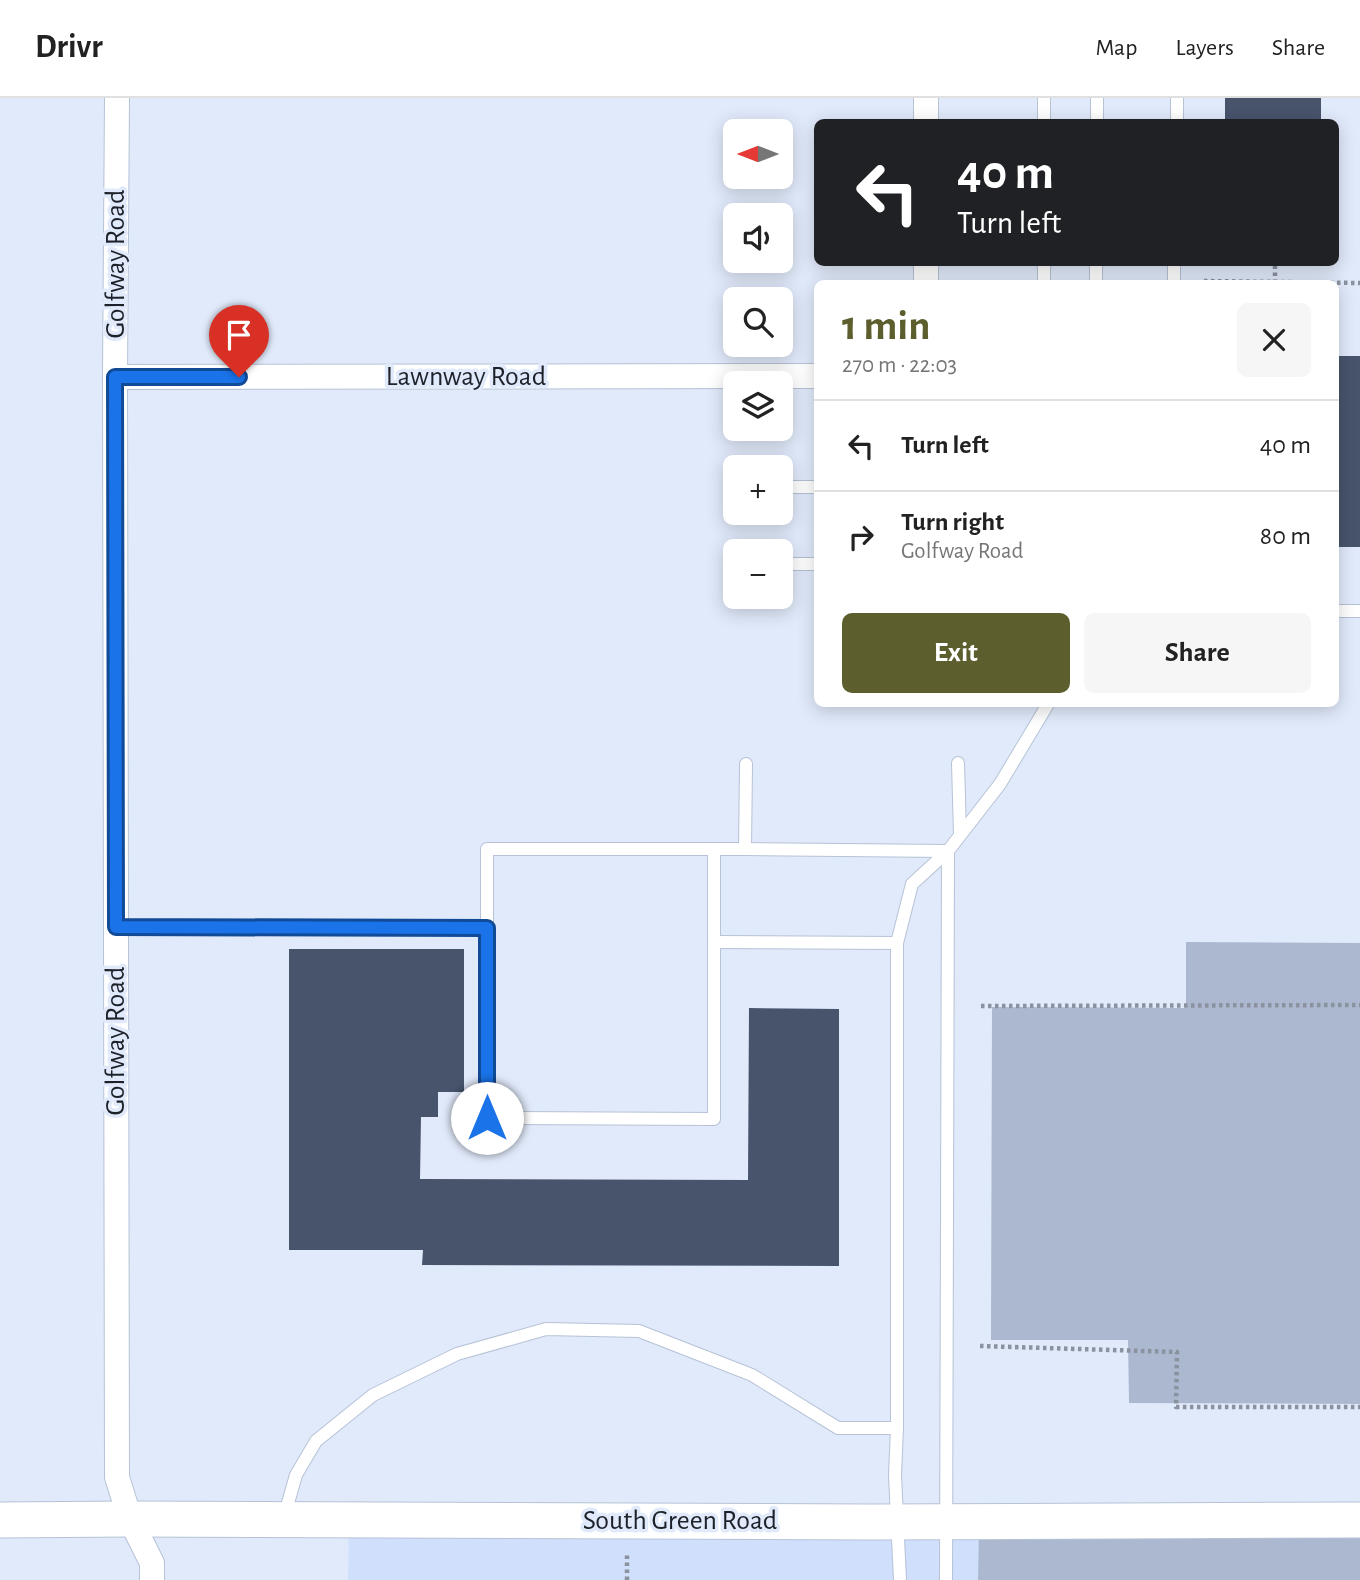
<!DOCTYPE html>
<html lang="en">
<head>
<meta charset="utf-8">
<style>
  body { margin:0; font-family:"Alegreya Sans",sans-serif; background:#f6f6f6; color:#222; height:100vh; display:flex; flex-direction:column; font-size:26px; white-space:nowrap }
  * { box-sizing:border-box; margin:0 }
  p { font-size:23px; color:#767676 }
  .icon { flex:none; width:38px; height:38px; fill:none; stroke:currentColor; stroke-width:2; stroke-linecap:round; stroke-linejoin:round }
  .map { position:relative; flex:1; overflow:hidden }
  .panel { position:absolute; left:814px; top:182px; width:525px; height:427px; display:flex; flex-direction:column; background:#fff; border-radius:10px; box-shadow:0 4px 18px #0003 }
  .panel>* { flex:none }
  .banner { position:absolute; left:814px; top:21px; width:525px; height:147px; border-radius:10px; box-shadow:0 4px 18px #0003; background:#202124; color:#fff; overflow:hidden }
  .needle { width:46px; rotate:270deg }
  .buttons { position:absolute; left:723px; top:21px; display:grid; gap:14px }
  .buttons a { display:grid; place-items:center; width:70px; height:70px; border-radius:10px; background:#fff; box-shadow:0 4px 18px #0003; font-size:35px }
  .pin { position:absolute; display:grid; place-items:center; width:60px; height:60px; color:#fff; margin:-72px -30px; border-radius:50% 50% 50% 0; rotate:-45deg; box-shadow:0 0 7px #0007 }
  .pin .icon { rotate:45deg }
  .me { position:absolute; width:77px; margin:-38px; rotate:0deg; stroke-linejoin:round; filter:drop-shadow(0 0 5px #0008) }
  .turn { display:flex; align-items:center; gap:24px; height:147px; padding:0 28px; font-size:32px }
  .turn .icon { width:91px; height:91px; stroke-width:2.5 }
  .turn b { display:block; font-size:49px; line-height:60px }
  .round { display:grid; place-items:center; flex:none; width:74px; height:74px; border-radius:10px; background:#f6f6f6 }
  .overview { display:flex; align-items:center; justify-content:space-between; height:119px; padding:0 28px }
  h1 { font-size:42px; font-weight:700; line-height:52px; color:#5c5f2d }
  .button { display:flex; gap:14px; margin-top:auto; padding:14px 28px }
  .button a { flex:1; height:80px; border-radius:10px; background:#5c5f2d; color:#fff; font-size:28px; font-weight:700; line-height:80px; text-align:center }
  .button a+a { background:#f6f6f6; color:#222 }
  ul { padding:0; list-style:none }
  li { display:flex; align-items:center; gap:21px; height:91px; padding:0 28px; border-top:2px solid #e0e0e0 }
  li div { flex:1 }
  li b { display:block; font-size:26px }
  li em { font-style:normal }
  header { display:flex; align-items:center; gap:42px; box-sizing:border-box; height:98px; padding:0 35px; background:#fff; border-bottom:2px solid #e0e0e0 }
  header strong { font-size:33px }
  nav { display:flex; gap:38px; margin-inline-start:auto; font-size:24px }
  .map>svg:first-child { display:block }
  .built { fill:#d0dffb }
  .green { fill:#abb8cf }
  .building { fill:#47546c }
  .lines { fill:none; stroke-linecap:round; stroke-linejoin:round }
  .lane-casing { stroke:#b6c2d6; stroke-width:14 }
  .street-casing { stroke:#b6c2d6; stroke-width:26 }
  .secondary-casing { stroke:#b6c2d6; stroke-width:37 }
  .path { stroke:#8b929f; stroke-width:4.5; stroke-dasharray:3.5 3.5; stroke-linecap:butt }
  .lane { stroke:#fff; stroke-width:12 }
  .street { stroke:#fff; stroke-width:24 }
  .secondary { stroke:#fff; stroke-width:35 }
  .route-casing { stroke:#114b97; stroke-width:18 }
  .route { stroke:#1a73e8; stroke-width:12 }
  .labels { text-anchor:middle; dominant-baseline:central; stroke-width:7; stroke-linejoin:round; paint-order:stroke }
  .street-label { font-size:28px; fill:#1d2129; stroke:#e1eafb }
</style>
</head>
<body>
<header>
<strong>Drivr</strong>
<nav><a>Map</a><a>Layers</a><a>Share</a></nav>
</header>
<div class="map">
<svg width="1360" height="1482" viewBox="0 0 1360 1482">
  <rect width="100%" height="100%" fill="#e1eafb"/>
  <path class="built" d="M349,1422l630,2 -1,58h-630z"/>
  <g class="green">
    <path d="M1186,844l174,1v461l-231,-1 -1,-63h-137l1,-333 194,1z"/>
    <path d="M1360,1422v60h-382l1,-58z"/>
  </g>
  <g class="building">
    <rect x="1225" y="0" width="96" height="24"/>
    <rect x="1335" y="258" width="25" height="191"/>
    <path d="M289,851h175v143h-26v25h-17l-1,62 328,1 1,-172 90,1v257l-417,-1 1,-15h-134z"/>
  </g>
  <g class="lines">
    <g class="lane-casing">
      <g id="lane">
        <path d="M1044,24v-24"/>
        <path d="M1097,24v-24"/>
        <path d="M1177,24v-24"/>
        <path d="M1044,186v-22"/>
        <path d="M1096,186v-22"/>
        <path d="M1174,186v-22"/>
        <path d="M780,389h37"/>
        <path d="M780,466h37"/>
        <path d="M1335,513h25"/>
        <path d="M958,665l2,71"/>
        <path d="M714,751v270l-227,-1v-269h258l1,-85"/>
        <path d="M745,751l203,2"/>
        <path d="M116,829h371"/>
        <path d="M714,844l183,1"/>
        <path d="M284,1419l12,-42 20,-34 57,-46 84,-41 89,-25 93,2 113,44 86,53h59"/>
        <path d="M900,1482l-5,-105 2,-47v-485l15,-59 36,-33 52,-67 48,-80"/>
        <path d="M946,1482l2,-729"/>
      </g>
    </g>
    <g class="street-casing">
      <g id="street">
        <path d="M117,0l-2,279 2,1100 13,42 22,44v17"/>
        <path d="M926,0v24"/>
        <path d="M926,164v22"/>
        <path d="M115,279l702,-1"/>
      </g>
    </g>
    <g class="secondary-casing">
      <path id="secondary" d="M0,1422l130,-1 740,3 490,-2"/>
    </g>
    <g class="path">
      <path d="M1204,183l156,2"/>
      <path d="M1275,185v-21"/>
      <path d="M981,908l379,-1"/>
      <path d="M980,1248l197,6 -1,55h184"/>
      <path d="M627,1482v-26"/>
    </g>
    <use href="#lane" class="lane"/>
    <use href="#street" class="street"/>
    <use href="#secondary" class="secondary"/>
  </g>
  <g class="lines">
    <g class="route-casing">
      <path id="route" d="M239,279h-124l1,550 371,1v190"/>
    </g>
    <use href="#route" class="route"/>
  </g>
  <g class="labels">
    <g class="street-label">
      <text transform="translate(116 166) rotate(-90)">Golfway Road</text>
      <text x="466" y="279">Lawnway Road</text>
      <text transform="translate(116 943) rotate(-90)">Golfway Road</text>
      <text x="680" y="1423">South Green Road</text>
    </g>
  </g>
</svg>
<div class="buttons">
<a><svg class="needle" viewBox="-14 -14 28 28"><path d="M0-13l5 13h-10z" fill="#e53935"/><path d="M0 13l5-13h-10z" fill="#767676"/></svg></a>
<a><svg class="icon" aria-label="sound" viewBox="0 0 24 24"><path d="M4 9h4l5-4v14l-5-4H4zM17 9q2 3 0 6"/></svg></a>
<a><svg class="icon" aria-label="search" viewBox="0 0 24 24"><circle cx="10" cy="10" r="6"/><path d="M15 15l6 6"/></svg></a>
<a><svg class="icon" aria-label="layers" viewBox="0 0 24 24"><path d="M12 4l9 5-9 5-9-5zM3 14l9 5 9-5"/></svg></a>
<a>+</a>
<a>−</a>
</div>
<div class="pin" style="left:239px;top:279px;background:#d93025"><svg class="icon" aria-label="arrive" viewBox="0 0 24 24"><path d="M6 21V4h12l-3 4 3 4H6"/></svg></div>
<svg class="me" style="left:487px;top:1020px" viewBox="-20 -20 40 40"><circle r="19" fill="#fff"/><path d="M0-13L10 11 0 6-10 11z" fill="#1a73e8"/></svg>
<div class="banner">
<div class="turn"><svg class="icon" aria-label="left" viewBox="0 0 24 24"><path d="M17 20v-9H6M10 6l-5 5 5 5"/></svg><div><b>40 m</b>Turn left</div></div>
</div>
<section class="panel">
<div class="overview"><div><h1>1 min</h1><p>270 m · 22:03</p></div><a class="round"><svg class="icon" aria-label="close" viewBox="0 0 24 24"><path d="M6 6l12 12M18 6L6 18"/></svg></a></div>
<ul>
<li><svg class="icon" aria-label="left" viewBox="0 0 24 24"><path d="M17 20v-9H6M10 6l-5 5 5 5"/></svg><div><b>Turn left</b></div><em>40 m</em></li>
<li><svg class="icon" aria-label="right" viewBox="0 0 24 24"><path d="M7 20v-9h11M14 6l5 5-5 5"/></svg><div><b>Turn right</b><p>Golfway Road</p></div><em>80 m</em></li>
</ul>
<div class="button"><a>Exit</a><a>Share</a></div>
</section>
</div>
</body>
</html>
